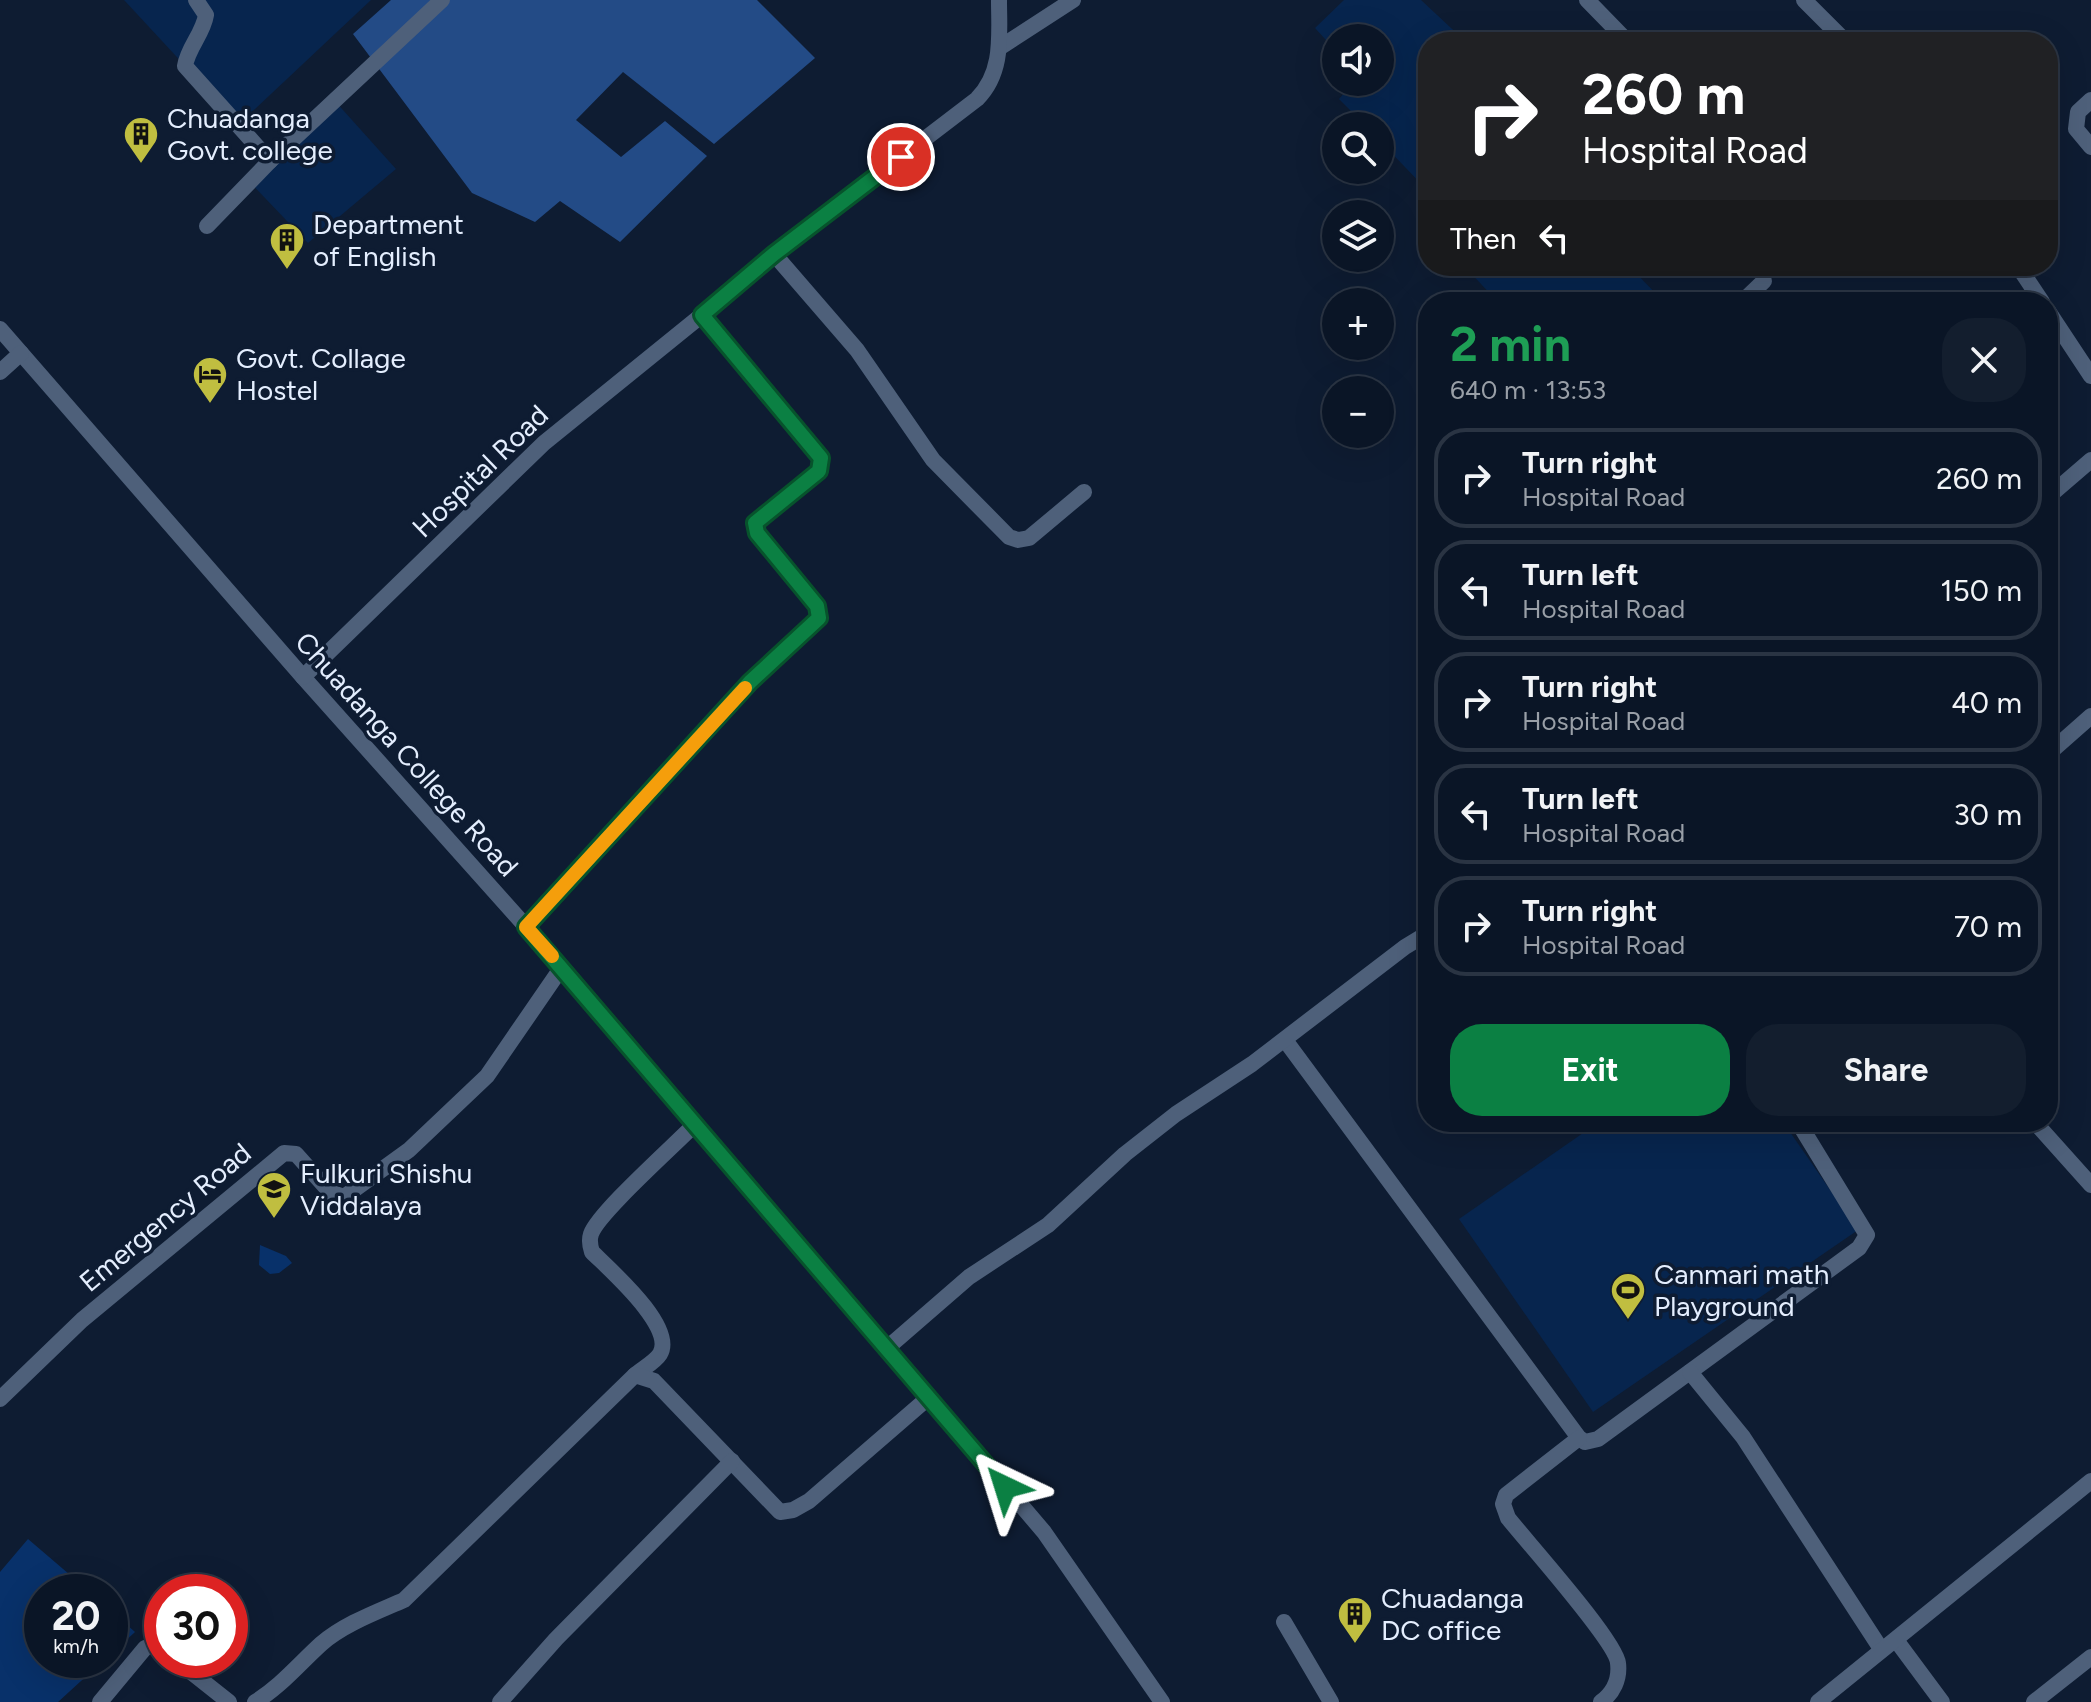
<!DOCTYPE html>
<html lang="en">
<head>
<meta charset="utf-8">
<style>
  body { margin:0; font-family:Figtree,sans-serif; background:#131e2e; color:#f1f3f6; height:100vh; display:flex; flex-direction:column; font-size:30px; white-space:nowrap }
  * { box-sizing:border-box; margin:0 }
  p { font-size:26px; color:#999fa7 }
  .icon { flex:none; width:44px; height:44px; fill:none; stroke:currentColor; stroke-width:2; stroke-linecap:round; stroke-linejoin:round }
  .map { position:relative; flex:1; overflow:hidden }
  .details { position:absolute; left:1418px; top:292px; width:640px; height:840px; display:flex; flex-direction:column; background:#0a1526; border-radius:32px; box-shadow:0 8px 32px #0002,0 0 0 2px #2a3443 }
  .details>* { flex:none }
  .guide { position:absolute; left:1418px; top:32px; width:640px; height:244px; border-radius:32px; box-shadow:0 8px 32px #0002,0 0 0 2px #2a3443; background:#202124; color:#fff; overflow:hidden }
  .fabs { position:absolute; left:1322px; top:24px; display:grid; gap:16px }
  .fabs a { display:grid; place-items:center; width:72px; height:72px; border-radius:50%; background:#0a1526; box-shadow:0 8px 32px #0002,0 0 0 2px #2a3443; font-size:40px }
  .speed { position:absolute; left:24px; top:1574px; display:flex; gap:16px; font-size:40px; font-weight:700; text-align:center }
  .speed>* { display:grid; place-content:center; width:104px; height:104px; border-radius:50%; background:#0a1526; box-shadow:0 8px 32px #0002,0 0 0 2px #2a3443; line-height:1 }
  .speed small { font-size:20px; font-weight:400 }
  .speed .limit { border:12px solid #d22; background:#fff; color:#111 }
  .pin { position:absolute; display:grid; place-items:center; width:68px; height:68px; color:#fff; margin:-34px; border:4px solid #fff; border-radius:50%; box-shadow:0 2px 8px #0007 }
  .me { position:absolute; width:88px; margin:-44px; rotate:319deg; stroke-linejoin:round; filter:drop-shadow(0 0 6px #0008) }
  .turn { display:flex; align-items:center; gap:28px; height:168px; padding:0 32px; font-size:36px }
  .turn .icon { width:104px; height:104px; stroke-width:2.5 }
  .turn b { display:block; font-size:56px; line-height:68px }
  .then { display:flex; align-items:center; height:76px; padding:0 32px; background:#0003; gap:16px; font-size:30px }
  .round { display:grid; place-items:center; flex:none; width:84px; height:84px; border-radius:32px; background:#131e2e }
  .head { display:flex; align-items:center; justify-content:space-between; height:136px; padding:0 32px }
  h1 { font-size:48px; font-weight:700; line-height:60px; color:#1e9e55 }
  .primary-button { display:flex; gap:16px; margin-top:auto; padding:16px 32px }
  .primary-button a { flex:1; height:92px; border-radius:32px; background:#0b8043; color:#fff; font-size:32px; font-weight:700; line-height:92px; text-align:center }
  .primary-button a+a { background:#131e2e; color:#f1f3f6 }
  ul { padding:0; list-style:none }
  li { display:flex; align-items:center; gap:24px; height:100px; margin:0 16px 12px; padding:0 16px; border:4px solid #2a3443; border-radius:32px }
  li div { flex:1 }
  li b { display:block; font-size:30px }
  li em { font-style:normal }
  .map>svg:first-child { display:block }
  .green { fill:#07254e }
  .forest { fill:#234b86 }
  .water { fill:#08316a }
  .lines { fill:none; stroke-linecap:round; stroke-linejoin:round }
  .street { stroke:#4e607a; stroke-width:16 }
  .route-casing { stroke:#07532c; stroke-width:20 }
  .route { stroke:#0b8043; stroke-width:14 }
  .slow { stroke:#f59e0b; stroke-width:14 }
  .labels { text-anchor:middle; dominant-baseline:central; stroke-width:7; stroke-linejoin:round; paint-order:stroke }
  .poi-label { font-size:28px; fill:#e4eefe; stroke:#0e1c32; text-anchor:start }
  .street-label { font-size:28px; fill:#e4eefe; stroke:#0e1c32 }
</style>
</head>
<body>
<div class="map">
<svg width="2091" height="1702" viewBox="0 0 2091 1702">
  <rect width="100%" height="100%" fill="#0e1c32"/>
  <g class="green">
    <path d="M124,0h247l-132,124z"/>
    <path d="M1344,0h77l45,42h-38v149l-48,-50v-15h-14l-27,-27 15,-17h26v-44h-44v13l-21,-23z"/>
    <path d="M334,100l62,69 -88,74 -63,-66z"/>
    <path d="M1464,266h165l35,36h-166z"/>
    <path d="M1599,1122h184l75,108 -265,182 -134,-193z"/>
  </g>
  <path class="forest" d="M391,0h366l58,58 -101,86 -91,-72 -47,48 45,37 44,-36 42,35 -87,86 -60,-41 -25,21 -63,-29 -119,-159z"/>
  <g class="water">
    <path d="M260,1245l26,11 6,7 -13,10 -9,1 -11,-9z"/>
    <path d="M28,1539l62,53h-48v68h62l-46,42h-58v-130z"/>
    <path d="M110,1610l25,22 -25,23z"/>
  </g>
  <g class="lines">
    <g class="street">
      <path d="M196,0l10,15c-3,19 -18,32 -21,51l85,95"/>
      <path d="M1587,0l41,42"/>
      <path d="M1804,0l42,42"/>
      <path d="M999,48l74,-48"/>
      <path d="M2091,100l-13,12 -2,17 15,18"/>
      <path d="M207,226l63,-65 172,-161"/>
      <path d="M774,254l83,96 76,110 76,77 9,3 11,-2 55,-46"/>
      <path d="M2018,266l24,36"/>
      <path d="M1742,302l22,-21"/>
      <path d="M2048,311l43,65"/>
      <path d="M0,329l303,348 259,290 482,565 118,170"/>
      <path d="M0,372l21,-19"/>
      <path d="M2048,497l43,-37"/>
      <path d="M303,677l241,-234 158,-128"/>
      <path d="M2048,754l43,-38"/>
      <path d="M526,927l224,-245 69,-64 -2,-12 -60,-73 -2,-10 64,-52 2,-13 -119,-143 72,-61 203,-155c27,-27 22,-64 22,-99"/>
      <path d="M1285,1040l294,398 6,4 13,-3 261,-191 8,-13 -69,-113"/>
      <path d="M2040,1128l51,57"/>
      <path d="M886,1349l83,-72 79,-52 77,-71 51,-40 76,-50 153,-117 23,-14"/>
      <path d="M1690,1372l53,65 138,212"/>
      <path d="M635,1375c7,-6 20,-13 25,-21 16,-27 -50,-84 -68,-102 -2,-6 -3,-12 -1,-18 7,-21 85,-90 104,-110"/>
      <path d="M0,1399l82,-79 202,-167 12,1 34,38 14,5 65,-47 78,-74 75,-109"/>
      <path d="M1579,1438l-73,57 -3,9 5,14c19,24 108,123 110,145 2,16 -5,30 -17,39"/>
      <path d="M1284,1622l47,80"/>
      <path d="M1896,1640l46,62"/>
      <path d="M176,1660l53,42"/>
      <path d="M100,1702l45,-54 9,-3 8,4"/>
      <path d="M255,1702c25,-15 44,-38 66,-58 23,-20 56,-32 83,-44l231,-225 19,6 126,131 13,-2 16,-9 119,-103"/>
      <path d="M500,1702l56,-63 176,-178"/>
      <path d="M1818,1702l273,-221"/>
      <path d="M2034,1702l57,-45"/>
    </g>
  </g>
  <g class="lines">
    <g class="route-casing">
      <path id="route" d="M901,157l-127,97 -72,61 119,143 -2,13 -64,52 2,10 60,73 2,12 -69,64 -224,245 479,560"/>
    </g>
    <use href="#route" class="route"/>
    <path class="slow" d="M552,956l-26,-29 219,-239"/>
  </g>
  <defs>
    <g id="building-pin" transform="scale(1.8)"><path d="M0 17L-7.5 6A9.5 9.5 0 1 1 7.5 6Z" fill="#c0be40" stroke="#0e1c32"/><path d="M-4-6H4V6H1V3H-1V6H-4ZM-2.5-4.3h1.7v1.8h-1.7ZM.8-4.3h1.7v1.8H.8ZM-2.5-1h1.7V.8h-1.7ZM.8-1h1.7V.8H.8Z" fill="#111"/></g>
    <g id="hotel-pin" transform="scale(1.8)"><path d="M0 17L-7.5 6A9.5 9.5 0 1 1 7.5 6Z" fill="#c0be40" stroke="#0e1c32"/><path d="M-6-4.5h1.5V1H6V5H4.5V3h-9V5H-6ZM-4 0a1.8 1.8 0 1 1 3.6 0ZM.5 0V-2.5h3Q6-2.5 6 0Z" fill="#111"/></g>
    <g id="school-pin" transform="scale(1.8)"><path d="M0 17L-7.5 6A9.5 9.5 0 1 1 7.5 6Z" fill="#c0be40" stroke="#0e1c32"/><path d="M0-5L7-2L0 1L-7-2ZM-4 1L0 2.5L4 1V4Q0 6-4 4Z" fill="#111"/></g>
    <g id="stadium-pin" transform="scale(1.8)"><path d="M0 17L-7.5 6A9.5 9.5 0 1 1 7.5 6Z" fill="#c0be40" stroke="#0e1c32"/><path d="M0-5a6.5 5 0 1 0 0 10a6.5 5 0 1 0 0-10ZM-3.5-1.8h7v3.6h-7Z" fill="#111"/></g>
  </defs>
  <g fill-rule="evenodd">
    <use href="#building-pin" x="141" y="134"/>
    <use href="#building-pin" x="287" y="240"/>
    <use href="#hotel-pin" x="210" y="374"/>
    <use href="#school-pin" x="274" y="1189"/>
    <use href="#stadium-pin" x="1628" y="1290"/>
    <use href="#building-pin" x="1355" y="1614"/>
  </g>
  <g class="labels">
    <g class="poi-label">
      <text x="167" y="118">Chuadanga<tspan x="167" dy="32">Govt. college</tspan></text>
      <text x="313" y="224">Department<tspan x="313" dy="32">of English</tspan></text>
      <text x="236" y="358">Govt. Collage<tspan x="236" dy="32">Hostel</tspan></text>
      <text x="300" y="1173">Fulkuri Shishu<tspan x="300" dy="32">Viddalaya</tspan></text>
      <text x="1654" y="1274">Canmari math<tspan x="1654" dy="32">Playground</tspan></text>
      <text x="1381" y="1598">Chuadanga<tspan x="1381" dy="32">DC office</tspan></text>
    </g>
    <g class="street-label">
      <text transform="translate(480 471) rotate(-44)">Hospital Road</text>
      <text transform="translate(407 754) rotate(48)">Chuadanga College Road</text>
      <text transform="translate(165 1217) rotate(-40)">Emergency Road</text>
    </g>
  </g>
</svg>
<div class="fabs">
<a><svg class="icon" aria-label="sound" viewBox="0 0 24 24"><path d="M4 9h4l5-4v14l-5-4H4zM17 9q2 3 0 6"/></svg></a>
<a><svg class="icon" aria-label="search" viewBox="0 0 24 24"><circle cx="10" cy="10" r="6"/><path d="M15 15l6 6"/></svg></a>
<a><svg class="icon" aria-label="layers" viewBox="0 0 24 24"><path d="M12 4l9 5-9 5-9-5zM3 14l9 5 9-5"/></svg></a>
<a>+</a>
<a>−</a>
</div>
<div class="speed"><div>20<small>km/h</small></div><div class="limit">30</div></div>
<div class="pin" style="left:901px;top:157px;background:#d93025"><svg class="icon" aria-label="arrive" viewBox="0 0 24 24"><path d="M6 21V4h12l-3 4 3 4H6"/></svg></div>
<svg class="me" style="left:1005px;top:1487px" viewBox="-20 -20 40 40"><path d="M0-17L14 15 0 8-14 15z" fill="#0b8043" stroke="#fff" stroke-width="4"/></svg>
<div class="guide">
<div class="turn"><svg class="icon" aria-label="right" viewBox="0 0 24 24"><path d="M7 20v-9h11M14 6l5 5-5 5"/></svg><div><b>260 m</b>Hospital Road</div></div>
<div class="then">Then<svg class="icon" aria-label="left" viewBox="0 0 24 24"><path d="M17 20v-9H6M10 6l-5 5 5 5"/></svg></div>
</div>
<section class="details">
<div class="head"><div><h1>2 min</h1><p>640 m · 13:53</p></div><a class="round"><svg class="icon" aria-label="close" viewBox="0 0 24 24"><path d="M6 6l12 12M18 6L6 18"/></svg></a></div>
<ul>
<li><svg class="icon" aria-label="right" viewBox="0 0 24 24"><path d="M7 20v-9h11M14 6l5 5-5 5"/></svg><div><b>Turn right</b><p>Hospital Road</p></div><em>260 m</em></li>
<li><svg class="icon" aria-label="left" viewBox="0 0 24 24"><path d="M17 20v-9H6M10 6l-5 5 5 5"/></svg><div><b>Turn left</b><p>Hospital Road</p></div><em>150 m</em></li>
<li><svg class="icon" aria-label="right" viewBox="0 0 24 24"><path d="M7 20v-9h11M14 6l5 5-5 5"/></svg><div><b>Turn right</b><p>Hospital Road</p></div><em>40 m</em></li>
<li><svg class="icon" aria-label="left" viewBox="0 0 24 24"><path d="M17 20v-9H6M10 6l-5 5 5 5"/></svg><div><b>Turn left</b><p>Hospital Road</p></div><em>30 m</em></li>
<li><svg class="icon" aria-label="right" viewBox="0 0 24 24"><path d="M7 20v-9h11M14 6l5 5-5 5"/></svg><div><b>Turn right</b><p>Hospital Road</p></div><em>70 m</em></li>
</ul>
<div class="primary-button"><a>Exit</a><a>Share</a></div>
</section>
</div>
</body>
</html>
